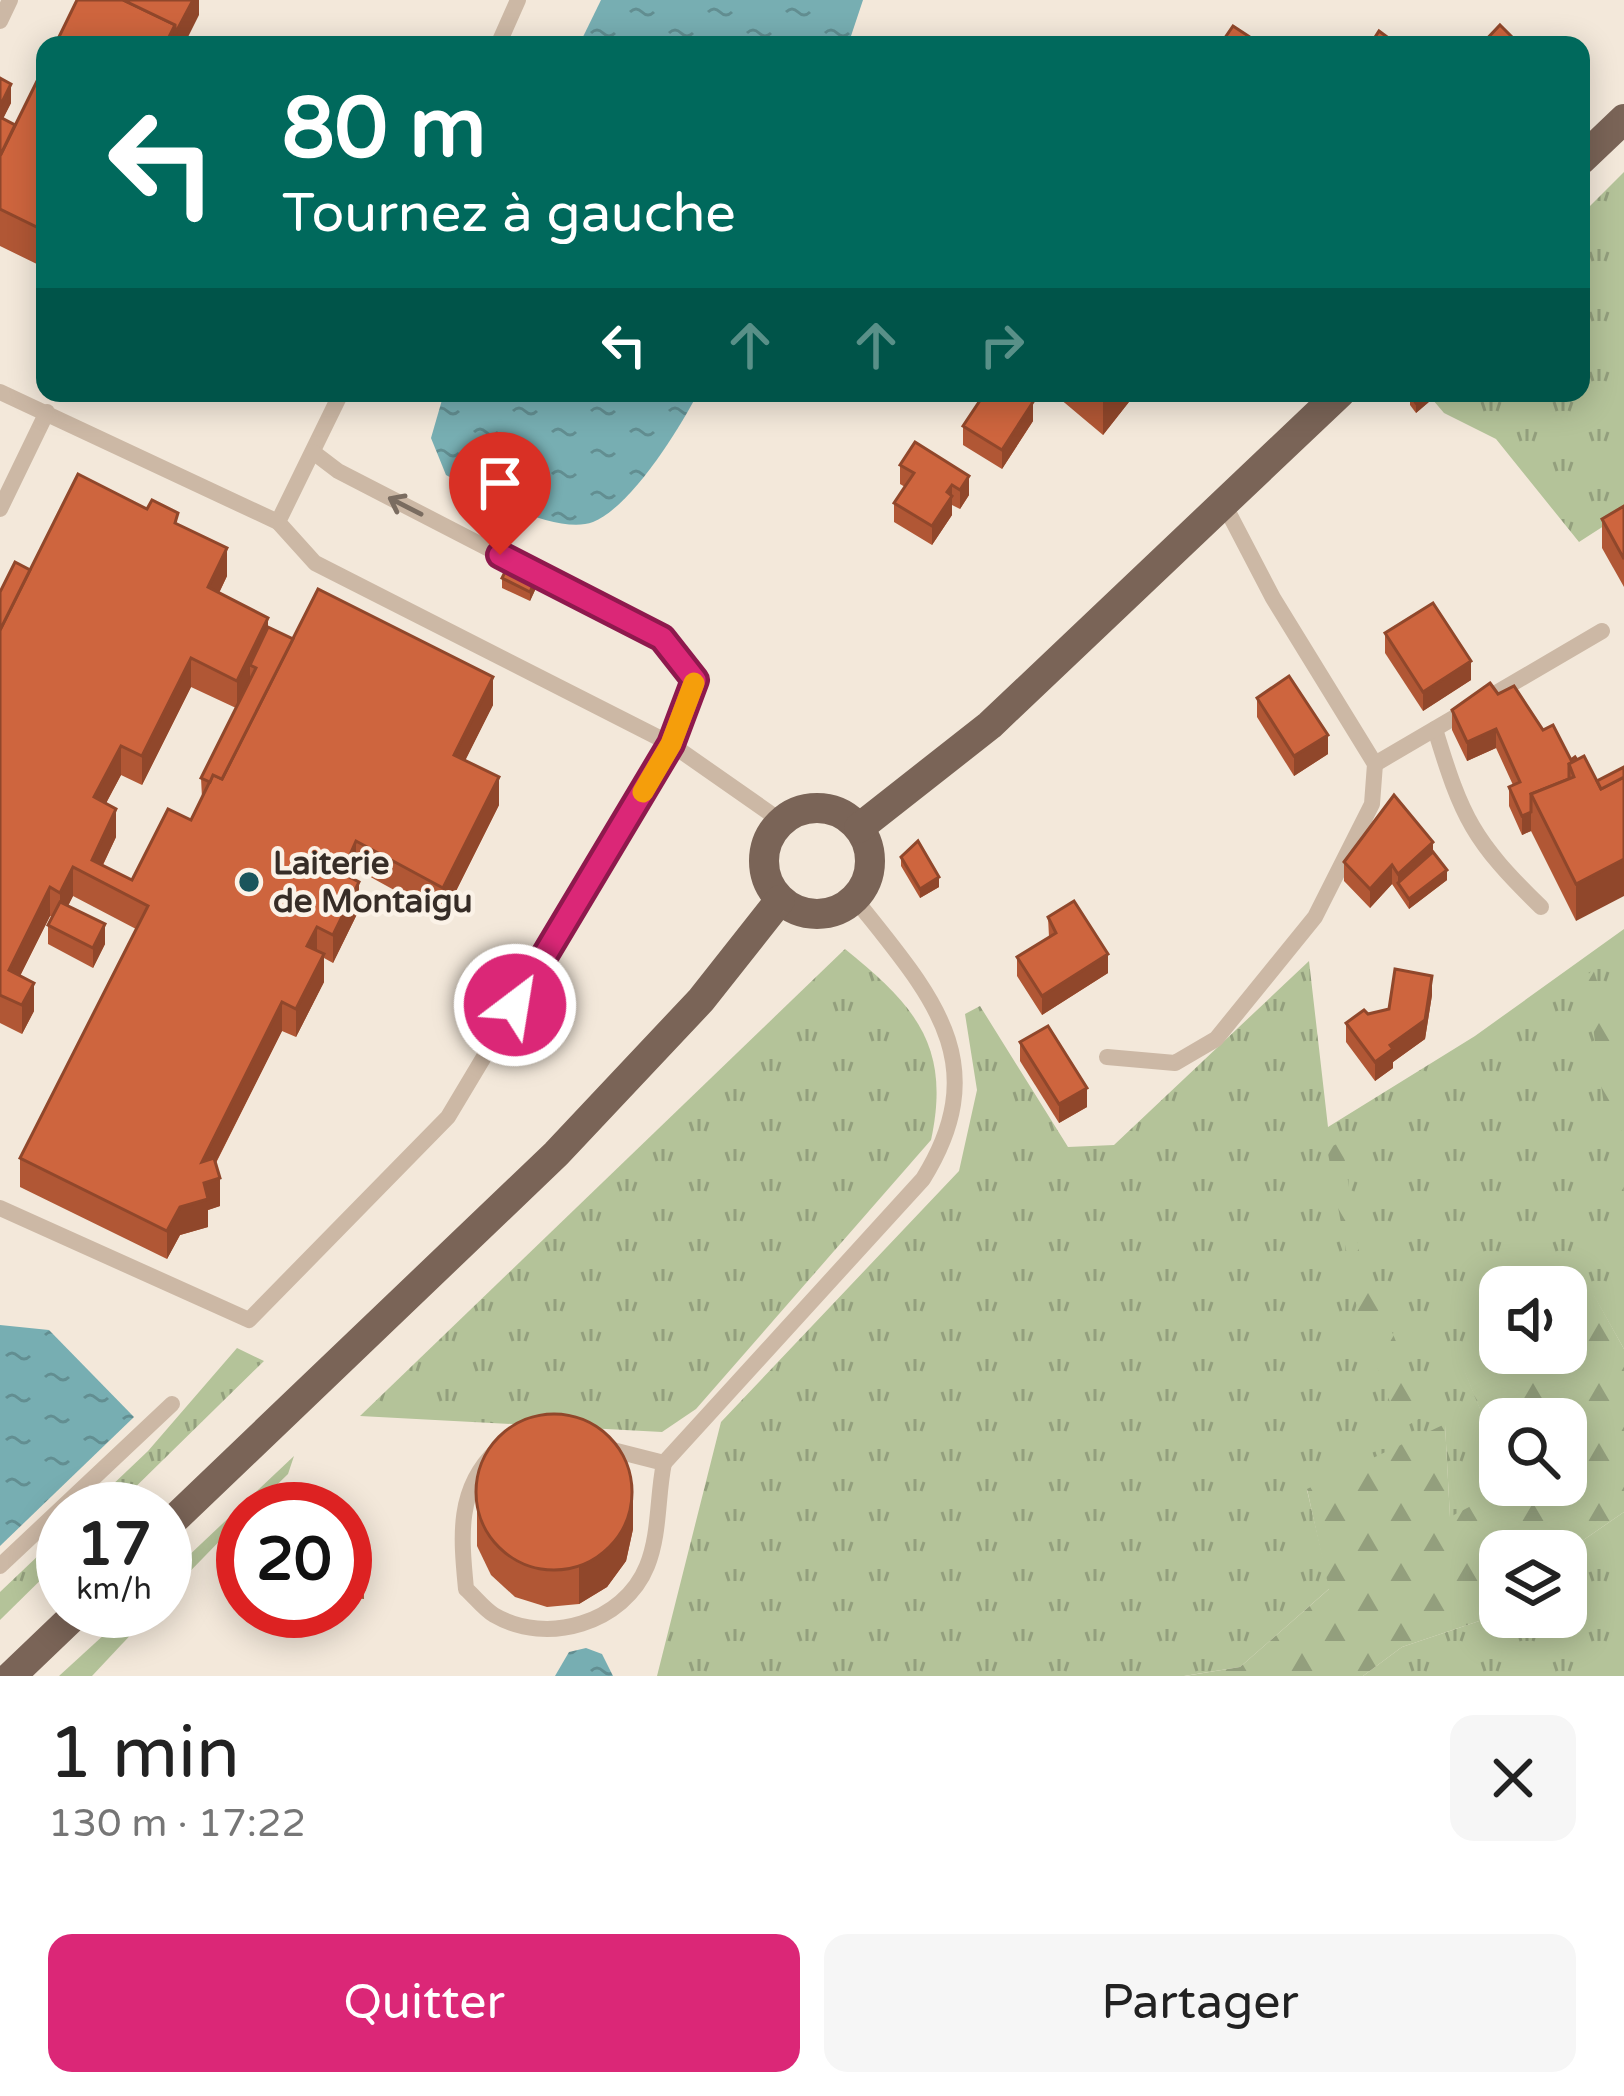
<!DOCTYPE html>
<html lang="fr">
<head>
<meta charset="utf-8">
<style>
  body { margin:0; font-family:"Varela Round",sans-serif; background:#f6f6f6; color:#222; height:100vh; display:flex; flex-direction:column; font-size:45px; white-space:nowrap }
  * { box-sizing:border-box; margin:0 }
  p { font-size:39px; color:#767676 }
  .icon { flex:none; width:66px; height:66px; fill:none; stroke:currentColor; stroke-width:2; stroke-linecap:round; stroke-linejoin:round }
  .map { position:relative; height:1676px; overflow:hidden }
  .panel { display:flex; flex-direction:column; background:#fff; flex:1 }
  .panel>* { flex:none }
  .top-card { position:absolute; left:36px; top:36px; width:1554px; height:366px; border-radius:24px; box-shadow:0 6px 30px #0003; background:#00695c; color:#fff; overflow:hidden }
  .buttons { position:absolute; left:1479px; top:1266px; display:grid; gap:24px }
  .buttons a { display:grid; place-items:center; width:108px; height:108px; border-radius:24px; background:#fff; box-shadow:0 6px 30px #0003; font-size:60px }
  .speed { position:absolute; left:36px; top:1482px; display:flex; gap:24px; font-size:60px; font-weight:700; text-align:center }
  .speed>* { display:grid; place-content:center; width:156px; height:156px; border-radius:50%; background:#fff; box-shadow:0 6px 30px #0003; line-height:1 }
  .speed small { font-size:30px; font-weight:400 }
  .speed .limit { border:18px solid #d22; background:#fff; color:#111 }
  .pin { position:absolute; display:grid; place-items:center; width:102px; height:102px; color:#fff; margin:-123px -51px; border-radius:50% 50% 50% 0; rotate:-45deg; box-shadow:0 0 12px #0007 }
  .pin .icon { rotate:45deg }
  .me { position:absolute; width:132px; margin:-66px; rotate:31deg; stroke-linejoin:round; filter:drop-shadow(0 0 9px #0008) }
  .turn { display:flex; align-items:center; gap:42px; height:252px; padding:0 48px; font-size:54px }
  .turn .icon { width:156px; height:156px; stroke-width:2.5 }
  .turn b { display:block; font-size:84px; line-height:102px }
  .lanes { display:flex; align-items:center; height:114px; padding:0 48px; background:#0003; justify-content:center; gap:60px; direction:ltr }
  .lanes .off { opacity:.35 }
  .round { display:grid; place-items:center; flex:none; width:126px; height:126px; border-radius:24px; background:#f6f6f6 }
  .headline { display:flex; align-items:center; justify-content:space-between; height:204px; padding:0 48px }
  h1 { font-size:72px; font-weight:600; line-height:90px }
  .action { display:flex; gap:24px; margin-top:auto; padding:24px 48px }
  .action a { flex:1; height:138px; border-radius:24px; background:#db2777; color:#fff; font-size:48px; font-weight:600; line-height:138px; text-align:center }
  .action a+a { background:#f6f6f6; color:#222 }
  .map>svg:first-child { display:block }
  .grass { fill:url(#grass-tufts) }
  .forest { fill:url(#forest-firs) }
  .water { fill:url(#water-ripples) }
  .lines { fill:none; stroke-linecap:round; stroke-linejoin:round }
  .service { stroke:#ccb8a5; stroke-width:16 }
  .primary { stroke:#7a6457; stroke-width:30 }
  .wall { fill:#b15735; fill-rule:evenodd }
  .shaded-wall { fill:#90472b }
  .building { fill:#ce653e; stroke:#90472b; stroke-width:3 }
  .oneway { stroke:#7a6c60 }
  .route-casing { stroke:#8e194d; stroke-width:30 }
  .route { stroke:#db2777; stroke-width:21 }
  .slow { stroke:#f59e0b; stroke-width:21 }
  .poi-dot { fill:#1a555c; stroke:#fbf2e7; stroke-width:4.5 }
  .labels { text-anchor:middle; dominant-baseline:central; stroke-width:9; stroke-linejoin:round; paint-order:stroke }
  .poi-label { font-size:33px; font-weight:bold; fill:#372d27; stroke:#fbf2e7; text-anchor:start }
</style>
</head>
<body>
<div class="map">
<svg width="1624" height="1676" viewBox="0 0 1624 1676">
  <defs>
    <pattern id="grass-tufts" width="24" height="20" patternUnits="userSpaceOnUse" patternTransform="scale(3)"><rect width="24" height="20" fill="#b4c399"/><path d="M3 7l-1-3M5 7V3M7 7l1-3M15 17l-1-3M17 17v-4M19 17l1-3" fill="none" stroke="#939f7d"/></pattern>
    <pattern id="forest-firs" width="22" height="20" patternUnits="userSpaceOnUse" patternTransform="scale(3)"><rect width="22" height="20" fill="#b4c399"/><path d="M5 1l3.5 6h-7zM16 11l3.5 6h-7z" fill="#939f7d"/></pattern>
    <pattern id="water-ripples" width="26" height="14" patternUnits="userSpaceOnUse" patternTransform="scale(3)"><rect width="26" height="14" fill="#77aeb2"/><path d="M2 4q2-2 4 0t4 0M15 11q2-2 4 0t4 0" fill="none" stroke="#628e91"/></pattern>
  </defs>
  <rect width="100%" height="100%" fill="#f3e8da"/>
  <g class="grass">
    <path d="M1624,172v341l-45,29 -83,-103 -52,-26 -17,-20h154v-178z"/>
    <path d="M1624,929v420l-30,-53 -28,15v-24h-66v61l-36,21 36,89v27l12,3 -62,30 -5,-93 -138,65 23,98 -90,79 -56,9h-527l64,-254 238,-251 18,-81 -12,-76 15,-8 88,141 46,-2 195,-184 19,166 147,-91z"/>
    <path d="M845,949c71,57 106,98 86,191l-235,269 -34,23 -302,-16z"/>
    <path d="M237,1348l27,13 -151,148h-26l61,-58z"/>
    <path d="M1624,1512v164h-261l39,-29 98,-33 66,3v-65z"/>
    <path d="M63,1532v26l-63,62v-28z"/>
  </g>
  <g class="forest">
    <path d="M1593,969c31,88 31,186 31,279l-38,-271z"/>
    <path d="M1342,1142l17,110 50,121 27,6 -4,32 -32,19 -42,-116 -31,-166z"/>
    <path d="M1594,1295l30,54v163l-58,40 -66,-1v63l-98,33 -39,29h-178l55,-9 89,-78 -22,-100 138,-65 5,93 61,-32h55v-66h-66v39l-37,-90 37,-20v5h66v-42z"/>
    <path d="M294,1456l-6,18 -36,35h-9v8l-78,80v-19z"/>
    <path d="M130,1611h23l-61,65h-33z"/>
  </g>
  <g class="water">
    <path d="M601,0h262l-15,45h-269z"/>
    <path d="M444,393h254c-19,36 -66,113 -105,129 -36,14 -115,-29 -147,-47l-15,-37z"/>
    <path d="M0,1325l49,5 85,87 -134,129z"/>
    <path d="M586,1648l16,6 11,22h-58l14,-24z"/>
  </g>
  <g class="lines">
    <g class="service">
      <path d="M0,21l10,-21"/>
      <path d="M498,45l20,-45"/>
      <path d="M0,392l278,130"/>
      <path d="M341,393l-63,129 37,41 356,181 110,77"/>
      <path d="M0,509l47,-97"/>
      <path d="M1435,729c27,89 38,112 106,178"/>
      <path d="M1375,764l227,-133"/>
      <path d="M1107,1057l68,6 41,-24 99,-122 57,-113 3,-40 -102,-166 -49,-94"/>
      <path d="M0,1208l249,112 199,-203 223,-373 24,-64 -33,-42 -324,-167 -25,-19"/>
      <path d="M597,1446l67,17 259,-284c74,-119 5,-187 -68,-280"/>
      <path d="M497,1450c-41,39 -36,87 -31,139 9,8 18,20 28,26 53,31 130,8 153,-49 13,-32 10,-69 17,-103"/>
      <path d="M0,1566l172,-162"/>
    </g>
    <g class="primary">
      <path d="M1581,160l43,-41"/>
      <circle cx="817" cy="861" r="53"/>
      <path d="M859,828l131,-103 350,-332"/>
      <path d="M165,1528l391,-374 145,-154 79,-100"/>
      <path d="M11,1676l68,-65"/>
    </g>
  </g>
  <g class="wall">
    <path d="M45,65v203l-45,-22v-168l11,25 -8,15 12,7z"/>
    <path d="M1053,393h83l-33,42z"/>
    <path d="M1430,393v8l-14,12 -6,-8v-10z"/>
    <path d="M1033,421l-31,48 -39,-24v-19z"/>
    <path d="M915,442l54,53 -9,14 -8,-4v10l-20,30 -38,-23v-19l11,-16 -5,-3v-19z"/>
    <path d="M1624,506v81l-22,-39v-29z"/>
    <path d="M178,524l49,52 -8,17 49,34 25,12 200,66 -28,55 34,45 -56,112 -87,-48 -4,9 7,32 -26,53 -9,-5v24l-28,55 -14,-6 -66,132 4,43 -12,4v17l-28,8 -13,24 -147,-72v-29l116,-229 -63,-33 -5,10 37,38 -12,24 -45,-24v-19l4,-8 -2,-1 -30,60 14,35 -12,23 -22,-11v-431l30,-22zM191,687l45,21 -35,70 1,20 -11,22 -59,60 -29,-15 13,-28 -10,-34 15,-28 21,10z"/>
    <path d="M502,578l34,10 -6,13 -28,-13z"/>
    <path d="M1385,633l86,47 -48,31 -38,-58z"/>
    <path d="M1498,694l45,36 28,30h6l-1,161 -45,-90 -9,4 -13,-29v-19l4,-2 -17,-37 -29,13 -15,-31v-20z"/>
    <path d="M1257,698l71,56 -34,22 -37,-59z"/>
    <path d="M1433,852l14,28 -38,29 -17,-25 -22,24 -26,-27v-19z"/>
    <path d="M901,857l38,30 -19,11 -19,-32z"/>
    <path d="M1048,917l60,56 -66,42 -25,-39v-19l32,-20z"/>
    <path d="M1432,995l-7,44 -32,23v6l-18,13 -29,-39v-19z"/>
    <path d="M1020,1042l67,65 -28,16 -39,-62z"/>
    <path d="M477,1476l156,53 -7,32 -19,26 -28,17 -32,3 -32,-10 -24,-22 -14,-29z"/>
    <path d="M345,1566l18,1 1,32 -19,-2z"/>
  </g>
  <g class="shaded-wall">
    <path d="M193,0h6v15l-15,30h-9v-11z"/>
    <path d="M175,25v20h-10z"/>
    <path d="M11,84v19l-11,22v-19z"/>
    <path d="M1107,393h29l-33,42v-37z"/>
    <path d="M1428,393h2v8l-14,12v-10z"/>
    <path d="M1033,402v19l-31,48v-19z"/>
    <path d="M969,476v19l-9,14v-19z"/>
    <path d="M952,485v30l-20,30v-19z"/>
    <path d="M227,548v28l-19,40v-29z"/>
    <path d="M536,578v10l-6,13v-9z"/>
    <path d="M268,618v28l-18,19v19l-13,25v-28z"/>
    <path d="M191,658v29l-49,98v-29z"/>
    <path d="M1471,661v19l-48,31v-19z"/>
    <path d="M493,677v28l-39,78v-28z"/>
    <path d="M1496,729v19l-29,13v-19z"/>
    <path d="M1328,735v19l-34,22v-20z"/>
    <path d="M121,746v29l-27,51v-29z"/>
    <path d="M499,777v28l-56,112v-29z"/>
    <path d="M116,809v28l-20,42 -4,-19z"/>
    <path d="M1531,812v19l-9,4v-19z"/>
    <path d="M356,841v28l-14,33v-29z"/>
    <path d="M1433,842v20l-35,21v-9z"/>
    <path d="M1624,859v37l-48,25v-37z"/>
    <path d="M1392,865v19l-22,24v-19z"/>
    <path d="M73,867v29l-13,25v-28z"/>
    <path d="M1447,870v10l-38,29v-10z"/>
    <path d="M939,877v10l-19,11v-9z"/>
    <path d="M359,882v28l-26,53v-28z"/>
    <path d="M50,887v29l-41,82v-28z"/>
    <path d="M105,924v20l-12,24v-20z"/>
    <path d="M317,927v28l-10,-9z"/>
    <path d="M324,954v28l-28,55v-28z"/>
    <path d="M1108,954v19l-66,42v-19z"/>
    <path d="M1432,976v19l-7,44 -32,23v6l-18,13v-19l15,-17z"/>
    <path d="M34,983v28l-12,23v-29z"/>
    <path d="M282,1002v29l-76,151 14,-4v28l-12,4v17l-28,8 -13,24v-28z"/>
    <path d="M1087,1088v19l-28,16v-19z"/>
    <path d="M633,1492v37l-7,32 -19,26 -28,17v-37z"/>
  </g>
  <g class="building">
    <path d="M77,0h46l52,25 -10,20h-110z"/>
    <path d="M123,0h70l-18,34v-9z"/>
    <path d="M1500,25l20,20h-39z"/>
    <path d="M1233,26l29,19h-42z"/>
    <path d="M1379,31l19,14h-28z"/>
    <path d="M45,65v166l-45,-22v-53z"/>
    <path d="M0,78l11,6 -11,22z"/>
    <path d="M0,117l15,8 -14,29h-1z"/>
    <path d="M985,393h35l13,9 -31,48 -39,-24z"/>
    <path d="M1412,393h16l-12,10 -6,-8z"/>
    <path d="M915,442l54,34 -9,14 -8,-5 -5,7 5,4 -20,30 -38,-23 20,-30 -14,-8z"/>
    <path d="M78,474l69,35 5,-9 26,13 -3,10 52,25 -19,39 60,31 -31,63 -46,-23 -49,98 -21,-10 -27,51 22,12 -24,51 40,20 36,-71 23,11 22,-45 9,4 96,-190 175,88 -39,78 45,22 -56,111 -87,-47 -14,32 17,9 -26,53 -16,-8 -10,19 17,8 -28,55 -14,-7 -80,160 12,-4 6,20 -16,5 4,16 -28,8 -13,24 -147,-73 128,-252 -75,-39 -13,26 -10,-6 -41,83 25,13 -12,22 -22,-10v-365z"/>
    <path d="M1624,506v53l-22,-40z"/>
    <path d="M15,562l15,8 -30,60v-38z"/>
    <path d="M509,564l27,14 -6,14 -28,-14z"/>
    <path d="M1433,603l38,58 -48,31 -38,-59z"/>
    <path d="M268,627l25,12 -71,140 -9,-4 -3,7 -9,-4 55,-110 -6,-3z"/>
    <path d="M1289,676l39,59 -34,21 -37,-58z"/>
    <path d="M1490,683l8,11 16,-8 29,44 10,-5 18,35 4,-3 2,3 -8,4v15l-38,15v18l-9,4 -13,-29 11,-5 -24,-53 -29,13 -15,-32z"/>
    <path d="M1584,756l17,33 23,-12v82l-48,25 -45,-90 43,-17 -5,-13z"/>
    <path d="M1624,767v10l-23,12 -4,-8z"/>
    <path d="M1394,795l39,47 -35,32 -6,-9 -22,24 -26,-27z"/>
    <path d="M918,841l21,36 -19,12 -19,-32z"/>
    <path d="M1433,852l14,18 -38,29 -11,-16z"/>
    <path d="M1074,901l34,53 -66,42 -25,-39 39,-24 -8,-16z"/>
    <path d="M60,902l45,22 -12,24 -45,-23z"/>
    <path d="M1395,969l37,7 -7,44 -35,25 3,4 -18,13 -29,-39 18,-13 4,4 21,-5z"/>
    <path d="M1048,1026l39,62 -28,16 -39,-62z"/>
    <circle cx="554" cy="1492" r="78"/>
    <path d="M345,1566l18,1 1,22 -19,-2z"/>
  </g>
  <defs><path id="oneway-shaft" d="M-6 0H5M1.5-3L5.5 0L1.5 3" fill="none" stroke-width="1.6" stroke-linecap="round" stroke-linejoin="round" transform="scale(3)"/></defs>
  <use class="oneway" href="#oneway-shaft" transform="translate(405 506) rotate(-153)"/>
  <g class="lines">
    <g class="route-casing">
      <path id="route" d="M500,555l162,83 33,42 -24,64 -156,261"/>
    </g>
    <use href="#route" class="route"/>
    <path class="slow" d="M643,792l28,-48 23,-61"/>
  </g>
  <circle class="poi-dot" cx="249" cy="882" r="12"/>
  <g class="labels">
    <g class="poi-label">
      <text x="273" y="863">Laiterie<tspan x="273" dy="38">de Montaigu</tspan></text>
    </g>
  </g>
</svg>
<div class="buttons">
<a><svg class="icon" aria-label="sound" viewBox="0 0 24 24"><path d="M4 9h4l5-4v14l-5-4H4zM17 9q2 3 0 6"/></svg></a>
<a><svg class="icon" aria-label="search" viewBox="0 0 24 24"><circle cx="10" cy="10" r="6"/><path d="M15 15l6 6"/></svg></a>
<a><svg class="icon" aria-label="layers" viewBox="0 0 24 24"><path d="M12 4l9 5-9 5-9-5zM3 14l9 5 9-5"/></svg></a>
</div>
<div class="speed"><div>17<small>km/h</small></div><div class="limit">20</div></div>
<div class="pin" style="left:500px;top:555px;background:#d93025"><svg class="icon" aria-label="arrive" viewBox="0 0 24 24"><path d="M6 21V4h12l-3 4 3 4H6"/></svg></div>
<svg class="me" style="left:515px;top:1005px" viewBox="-20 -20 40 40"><circle r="17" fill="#db2777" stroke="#fff" stroke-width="3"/><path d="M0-11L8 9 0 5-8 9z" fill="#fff"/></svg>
<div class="top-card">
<div class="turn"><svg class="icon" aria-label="left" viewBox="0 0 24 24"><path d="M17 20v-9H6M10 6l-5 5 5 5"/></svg><div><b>80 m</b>Tournez à gauche</div></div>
<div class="lanes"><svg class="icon" aria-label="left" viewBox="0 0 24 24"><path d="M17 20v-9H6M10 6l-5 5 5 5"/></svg><svg class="icon off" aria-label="ahead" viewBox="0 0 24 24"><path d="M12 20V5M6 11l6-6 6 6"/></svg><svg class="icon off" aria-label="ahead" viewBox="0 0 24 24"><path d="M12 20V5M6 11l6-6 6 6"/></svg><svg class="icon off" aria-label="right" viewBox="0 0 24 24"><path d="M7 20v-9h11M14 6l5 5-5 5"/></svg></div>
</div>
</div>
<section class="panel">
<div class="headline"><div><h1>1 min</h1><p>130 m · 17:22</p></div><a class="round"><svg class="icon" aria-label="close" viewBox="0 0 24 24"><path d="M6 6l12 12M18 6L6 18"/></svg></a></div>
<div class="action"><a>Quitter</a><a>Partager</a></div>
</section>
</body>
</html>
